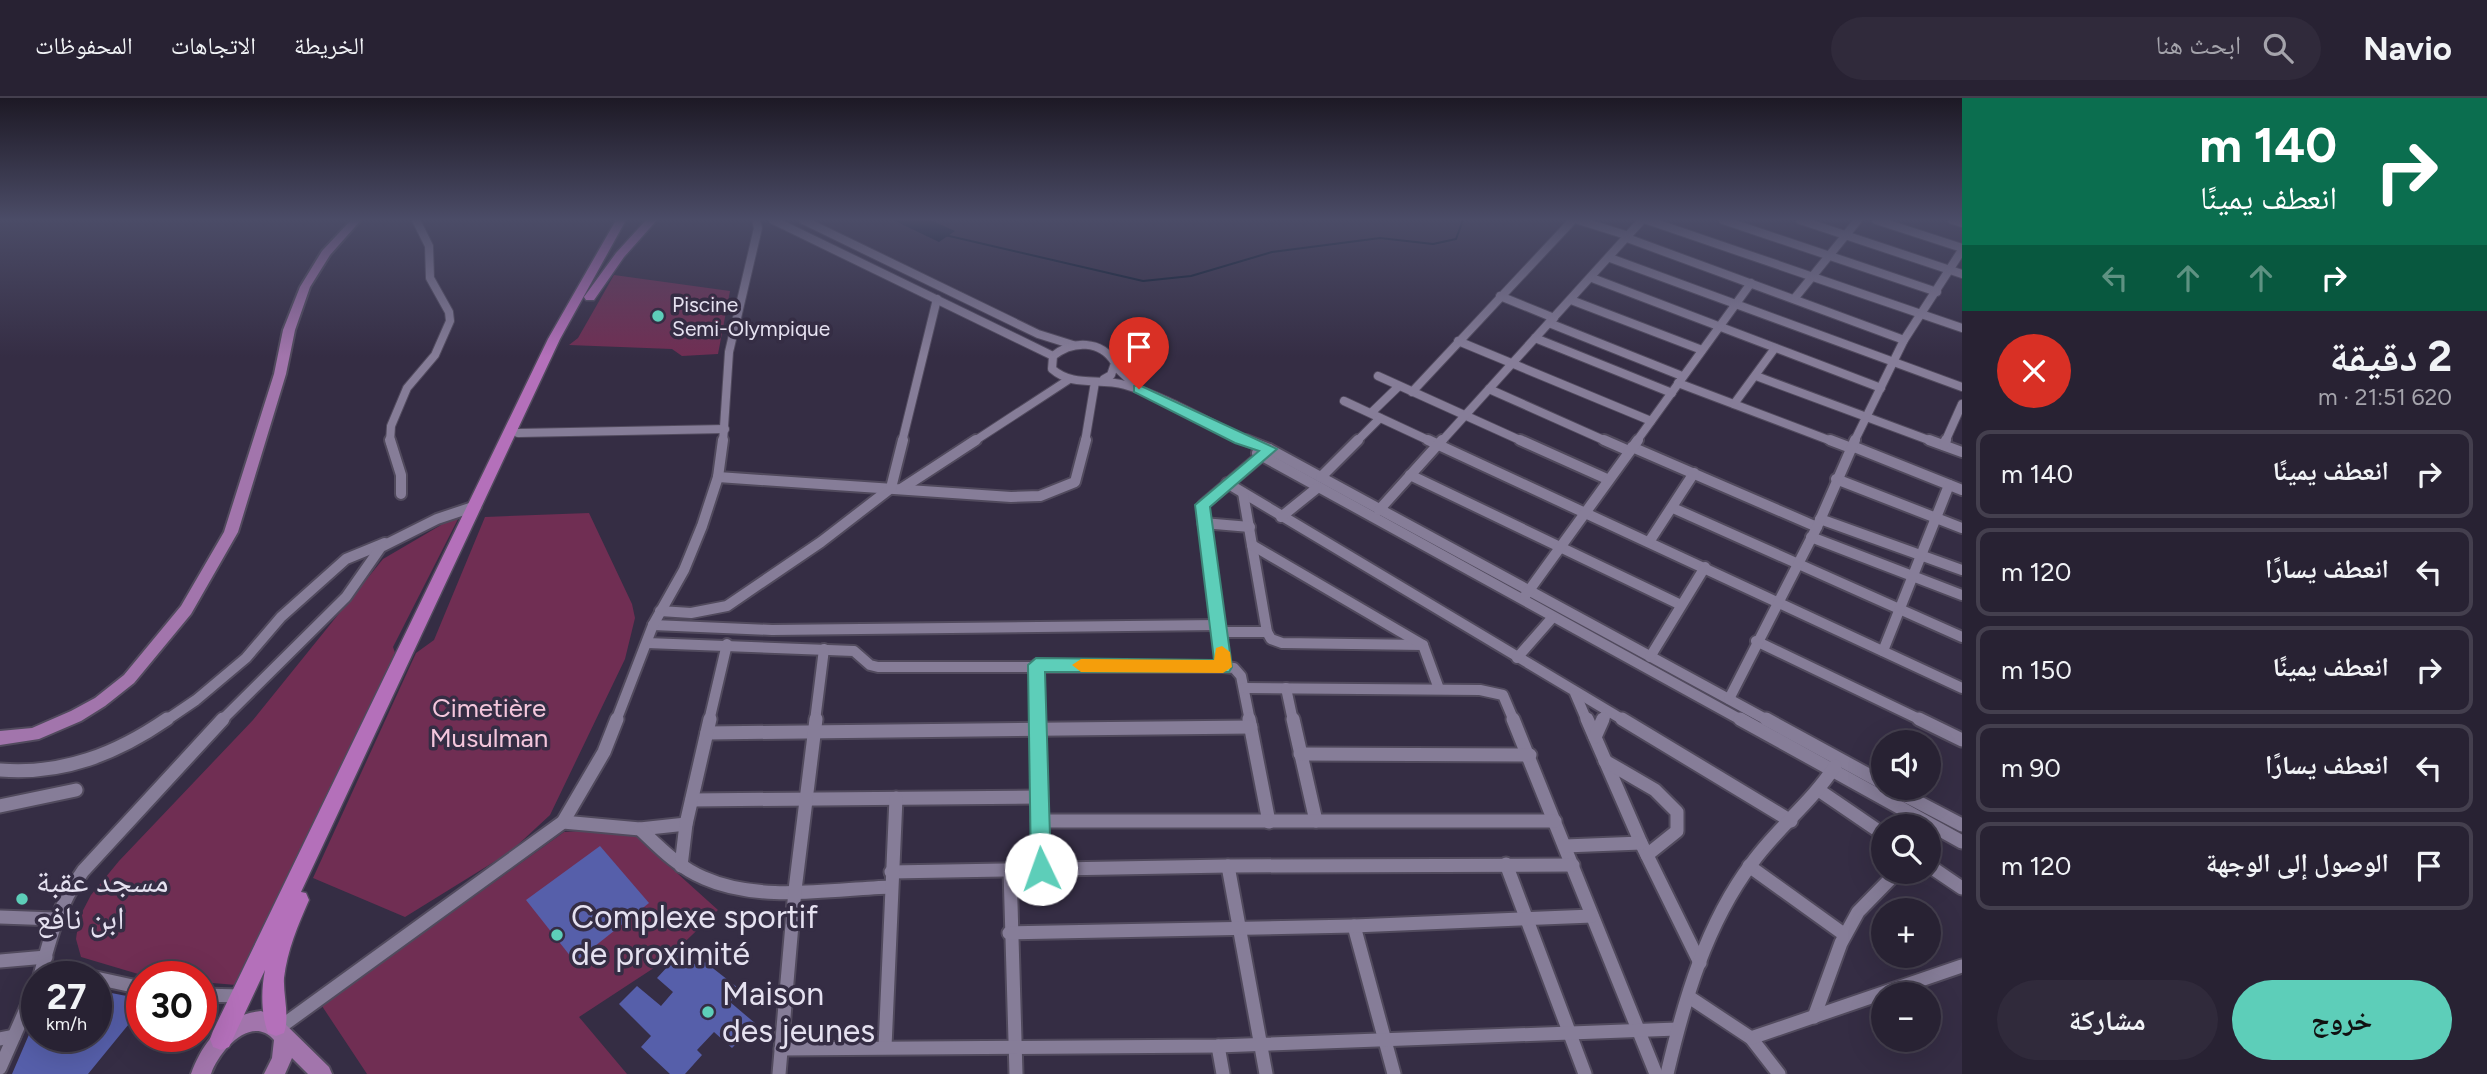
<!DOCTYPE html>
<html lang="ar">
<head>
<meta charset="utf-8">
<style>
  body { margin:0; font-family:Figtree,"Noto Naskh Arabic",sans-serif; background:#302a3b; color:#f1f3f6; direction:rtl; height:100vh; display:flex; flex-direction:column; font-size:26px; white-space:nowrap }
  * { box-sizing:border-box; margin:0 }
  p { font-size:23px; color:#a5a4ac }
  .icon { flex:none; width:38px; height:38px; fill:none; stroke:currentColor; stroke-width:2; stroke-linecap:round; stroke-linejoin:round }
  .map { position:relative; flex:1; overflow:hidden; direction:ltr }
  .drawer { display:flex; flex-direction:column; background:#282233; width:525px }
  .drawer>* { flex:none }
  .banner { background:#0b6e4f; color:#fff; overflow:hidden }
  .buttons { position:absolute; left:1871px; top:632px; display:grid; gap:14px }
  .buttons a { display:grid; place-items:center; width:70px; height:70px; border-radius:50%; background:#282233; box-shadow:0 7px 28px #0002,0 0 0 2px #443f4e; font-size:35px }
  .speed { position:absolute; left:21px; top:863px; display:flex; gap:14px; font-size:35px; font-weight:700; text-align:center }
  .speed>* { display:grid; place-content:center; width:91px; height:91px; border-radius:50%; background:#282233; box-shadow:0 7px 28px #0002,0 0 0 2px #443f4e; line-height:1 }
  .speed small { font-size:18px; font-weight:400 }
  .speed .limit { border:10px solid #d22; background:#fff; color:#111 }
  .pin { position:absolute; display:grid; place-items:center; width:60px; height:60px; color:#fff; margin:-72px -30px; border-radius:50% 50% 50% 0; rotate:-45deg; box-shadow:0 0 7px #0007 }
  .pin .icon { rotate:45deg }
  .me { position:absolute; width:77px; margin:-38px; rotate:357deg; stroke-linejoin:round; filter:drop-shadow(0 0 5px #0008) }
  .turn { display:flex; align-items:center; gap:24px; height:147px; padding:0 35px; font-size:32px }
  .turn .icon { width:91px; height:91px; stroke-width:2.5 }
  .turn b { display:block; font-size:49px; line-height:60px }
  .lanes { display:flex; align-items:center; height:66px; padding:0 35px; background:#0003; justify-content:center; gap:35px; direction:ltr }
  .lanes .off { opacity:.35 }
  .round { display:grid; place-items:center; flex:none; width:74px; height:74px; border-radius:37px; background:#302a3b }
  .summary { display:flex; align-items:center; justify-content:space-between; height:119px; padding:0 35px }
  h1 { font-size:42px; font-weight:700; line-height:52px }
  .button { display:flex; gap:14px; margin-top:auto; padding:14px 35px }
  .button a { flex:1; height:80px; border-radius:42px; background:#5dceb9; color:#111; font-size:28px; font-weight:700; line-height:80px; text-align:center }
  .button a+a { background:#302a3b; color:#f1f3f6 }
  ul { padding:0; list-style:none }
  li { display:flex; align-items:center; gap:21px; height:88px; margin:0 14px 10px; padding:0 21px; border:4px solid #443f4e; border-radius:14px }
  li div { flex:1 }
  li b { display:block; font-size:26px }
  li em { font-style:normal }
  header { display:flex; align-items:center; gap:42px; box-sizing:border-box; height:98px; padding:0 35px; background:#282233; border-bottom:2px solid #443f4e }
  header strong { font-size:33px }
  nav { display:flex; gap:38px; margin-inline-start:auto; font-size:24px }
  .search { width:490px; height:63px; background:#302a3b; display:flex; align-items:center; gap:18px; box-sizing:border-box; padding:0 24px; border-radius:38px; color:#a5a4ac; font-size:26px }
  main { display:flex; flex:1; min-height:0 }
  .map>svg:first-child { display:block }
  .green { fill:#702e53 }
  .water { fill:#05172b }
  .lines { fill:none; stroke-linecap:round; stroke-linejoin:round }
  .stream { stroke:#05172b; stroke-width:2 }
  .building { fill:#565faa }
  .minor-far2-casing { stroke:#514a5d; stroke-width:10 }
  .minor-far1-casing { stroke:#514a5d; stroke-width:14 }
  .minor-casing { stroke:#514a5d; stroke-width:17 }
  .major-casing { stroke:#514a5d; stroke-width:4 }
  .highway-casing { stroke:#514a5d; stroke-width:3 }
  .minor-far2 { stroke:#867d98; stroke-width:8 }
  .minor-far1 { stroke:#867d98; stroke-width:10 }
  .minor { stroke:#867d98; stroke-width:13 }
  .major { fill:#a275ac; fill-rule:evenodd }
  .highway { fill:#b470ba; fill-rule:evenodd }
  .route { fill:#5dceb9; stroke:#3c8678; stroke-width:2 }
  .slow { fill:#f59e0b }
  .poi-dot { fill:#5dceb9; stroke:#352d44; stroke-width:2.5 }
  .labels { text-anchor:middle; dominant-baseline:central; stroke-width:7; stroke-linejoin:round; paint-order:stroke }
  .far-poi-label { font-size:21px; fill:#e5e1f0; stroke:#352d44; text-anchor:start }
  .park-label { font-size:26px; fill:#f4c6dc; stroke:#352d44 }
  .near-poi-label { font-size:32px; fill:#e5e1f0; stroke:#352d44; text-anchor:start }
</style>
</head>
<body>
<header>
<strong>Navio</strong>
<div class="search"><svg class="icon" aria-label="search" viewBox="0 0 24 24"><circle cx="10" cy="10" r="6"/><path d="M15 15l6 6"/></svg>ابحث هنا</div>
<nav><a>الخريطة</a><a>الاتجاهات</a><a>المحفوظات</a></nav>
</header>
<main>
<section class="drawer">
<div class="banner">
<div class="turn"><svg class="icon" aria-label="right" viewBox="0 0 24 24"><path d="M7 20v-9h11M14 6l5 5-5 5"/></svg><div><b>140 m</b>انعطف يمينًا</div></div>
<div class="lanes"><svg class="icon off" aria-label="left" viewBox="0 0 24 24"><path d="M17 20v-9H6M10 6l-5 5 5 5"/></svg><svg class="icon off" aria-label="ahead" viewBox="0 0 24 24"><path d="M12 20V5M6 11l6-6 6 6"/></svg><svg class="icon off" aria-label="ahead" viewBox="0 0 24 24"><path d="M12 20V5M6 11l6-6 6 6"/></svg><svg class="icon" aria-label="right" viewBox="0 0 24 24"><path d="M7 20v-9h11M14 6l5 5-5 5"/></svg></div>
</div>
<div class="summary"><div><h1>2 دقيقة</h1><p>620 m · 21:51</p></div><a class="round" style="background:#d93025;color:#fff"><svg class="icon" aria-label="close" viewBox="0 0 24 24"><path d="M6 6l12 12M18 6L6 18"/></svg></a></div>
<ul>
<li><svg class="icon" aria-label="right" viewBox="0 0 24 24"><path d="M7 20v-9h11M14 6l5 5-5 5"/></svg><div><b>انعطف يمينًا</b></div><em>140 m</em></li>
<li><svg class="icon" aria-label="left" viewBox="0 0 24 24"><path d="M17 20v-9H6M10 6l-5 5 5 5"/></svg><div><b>انعطف يسارًا</b></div><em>120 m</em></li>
<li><svg class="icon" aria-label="right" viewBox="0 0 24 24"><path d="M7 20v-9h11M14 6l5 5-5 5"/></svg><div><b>انعطف يمينًا</b></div><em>150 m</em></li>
<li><svg class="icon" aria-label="left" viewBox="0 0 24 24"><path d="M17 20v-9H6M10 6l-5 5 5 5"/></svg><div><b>انعطف يسارًا</b></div><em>90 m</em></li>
<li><svg class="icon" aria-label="arrive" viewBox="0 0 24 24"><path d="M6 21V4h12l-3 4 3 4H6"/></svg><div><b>الوصول إلى الوجهة</b></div><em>120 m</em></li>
</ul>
<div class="button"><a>خروج</a><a>مشاركة</a></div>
</section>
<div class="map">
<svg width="1962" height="976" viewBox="0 0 1962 976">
  <rect width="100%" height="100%" fill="#352d44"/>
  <g class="green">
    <path d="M614,177l116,16 -12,63 -36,2 -10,-7 -103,-4 9,-7z"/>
    <path d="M589,415l43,91 3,14 -10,41 -75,156 -40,37 -105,65 -92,-39 103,-225 18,-13 51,-123z"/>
    <path d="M453,420l5,1 -65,128 5,14 -162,324 -35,-3v-6h-56l-64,-19 -5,-18 3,-21 12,-23 28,-34 134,-141 130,-161z"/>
    <path d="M627,730l91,82 -52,50 -87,57 48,57h-260l-45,-68 242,-174z"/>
  </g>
  <path class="water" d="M893,122h37l25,11 -16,11z"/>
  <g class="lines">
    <path class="stream" d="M945,137l198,46 48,-5 81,-24 108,-14 53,6 23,-5 7,-19"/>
  </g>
  <g class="building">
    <path d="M600,748l49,57 -74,59 -49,-62z"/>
    <path d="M681,854l18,16 6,-6 37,29 -12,11 26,22 -24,24 -18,-16 -17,18 5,5 -17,19h-15l-29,-27 10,-11 -32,-32 18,-18 24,20 12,-14 -16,-14z"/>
    <path d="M96,892l46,9v9l-54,66h-76l25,-58v20h59z"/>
  </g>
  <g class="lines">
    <g class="minor-far2-casing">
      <g id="minor-far2">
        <path d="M773,122l280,136"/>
        <path d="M803,122l235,114 35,11"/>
        <path d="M1578,122l51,16"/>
        <path d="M1647,122l315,108"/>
        <path d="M1723,122l214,72"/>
        <path d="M1800,122l162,54"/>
        <path d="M1876,122l86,28"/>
        <path d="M1952,122l10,3"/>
        <path d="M1627,140l277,102"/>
        <path d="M1610,160l352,129"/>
        <path d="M1592,180l289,110"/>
        <path d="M1500,198l54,22"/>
        <path d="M1794,201l64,-79"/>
        <path d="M1571,202l131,50"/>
        <path d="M1549,225l133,53"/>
        <path d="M1535,240l137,55"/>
        <path d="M1458,243l193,80"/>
        <path d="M1115,268l22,21"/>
        <path d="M1378,278l146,66"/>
        <path d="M1756,278l178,66"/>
        <path d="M1104,281l7,-4 4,-12c-14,-23 -42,-23 -62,-7l-1,13c22,19 47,8 73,16 44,13 83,38 125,57"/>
        <path d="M1678,285l156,59"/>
        <path d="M1489,291l119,53"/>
        <path d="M1412,294l161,-172"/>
        <path d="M1344,303l88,41"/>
        <path d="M1734,306l41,-56"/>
        <path d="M1371,315l28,-27"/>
        <path d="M518,335l207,-4"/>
        <path d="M390,344l1,-16 16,-38 28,-33 15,-34 -1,-9 -19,-34 -1,-32 -13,-26"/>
        <path d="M723,344l6,-90 29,-124 -2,-8"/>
        <path d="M902,344l35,-143"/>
        <path d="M973,344l95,-62"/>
        <path d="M1085,344l10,-60"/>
        <path d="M1356,344l24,-24"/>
        <path d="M1441,344l201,-222"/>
        <path d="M1636,344l115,-159"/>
        <path d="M1854,344l50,-102 58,-90"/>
        <path d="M1945,344l17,-38"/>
      </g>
    </g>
    <g class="minor-far1-casing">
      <g id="minor-far1">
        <path d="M390,342l11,35v19"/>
        <path d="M1246,342l23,9 500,272"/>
        <path d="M1428,342l534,248"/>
        <path d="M1520,342l87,39"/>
        <path d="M1604,342l25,11"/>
        <path d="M1830,342l21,8"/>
        <path d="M1929,342l33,12"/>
        <path d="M1944,347l2,-5"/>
        <path d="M1852,348l110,44"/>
        <path d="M1632,349l185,80"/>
        <path d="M1257,355l486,268"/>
        <path d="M1410,377l271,130"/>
        <path d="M718,379l293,20 29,-1 35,-14 11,-42"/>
        <path d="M1321,379l37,-37"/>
        <path d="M1836,381l126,49"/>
        <path d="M1227,385l398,238"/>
        <path d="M901,391l75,-49"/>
        <path d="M1243,395l24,139 4,7 11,4 141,2"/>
        <path d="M1673,410l289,129"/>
        <path d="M1379,412l63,-70"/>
        <path d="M1281,419l36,-29"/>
        <path d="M1820,421l142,51"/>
        <path d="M1203,425l47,4"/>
        <path d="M1811,439l151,58"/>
        <path d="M1649,444l45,-69"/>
        <path d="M1252,447l171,100 16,44"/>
        <path d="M1525,498l113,-156"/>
        <path d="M660,513l31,2 36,-7 94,-64 70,-54 12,-48"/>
        <path d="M653,527l119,5 446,-5"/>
        <path d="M1220,534h47"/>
        <path d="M1756,543l167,80"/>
        <path d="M647,545l207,8 16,14 8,2h345l-20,-162 66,-56"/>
        <path d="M1883,553l66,-166"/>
        <path d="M1650,559l55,-90"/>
        <path d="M1517,560l35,-40"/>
        <path d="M1036,567l1,56"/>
        <path d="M1223,569l11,1 7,8 9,45"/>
        <path d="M1244,590l236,2 23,5 11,26"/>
        <path d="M1286,590l7,33"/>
        <path d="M1575,595l12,28"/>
        <path d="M1729,601l88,-172 38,-87"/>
        <path d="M165,623l31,-21 50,-42 35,-41 65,-58 39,-16"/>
        <path d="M221,623l125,-124 35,-50 56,-28 39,-13"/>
        <path d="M616,623l37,-96 31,-55 18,-44 16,-49 5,-37"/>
        <path d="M709,623l18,-77"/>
        <path d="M815,623l9,-72"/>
        <path d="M1603,623l4,-9"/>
      </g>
    </g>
    <g class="minor-casing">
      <g id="minor">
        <path d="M1037,621l4,150"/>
        <path d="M1249,621l20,103"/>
        <path d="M1293,621l23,102"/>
        <path d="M1513,621l143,355"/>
        <path d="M1587,621l54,124 59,120"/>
        <path d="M1622,621l169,102"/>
        <path d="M1740,621l222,123"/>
        <path d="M1766,621l117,64"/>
        <path d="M1919,621l43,21"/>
        <path d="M707,635l544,-6"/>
        <path d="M1595,639l8,-18"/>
        <path d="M1300,656l230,1"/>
        <path d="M1605,663l50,29 22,22v19l-30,24"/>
        <path d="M0,672c63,5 116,-16 167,-51"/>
        <path d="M1891,690l71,37"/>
        <path d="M1820,693l63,43"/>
        <path d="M692,702l345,-3"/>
        <path d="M0,708l76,-16"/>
        <path d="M1038,723h517"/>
        <path d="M563,724l77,7 46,-5"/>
        <path d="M640,731c19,18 39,39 64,49 56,25 128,11 187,9"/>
        <path d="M1565,748l76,-3"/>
        <path d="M1506,766l79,210"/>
        <path d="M1928,767l34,23"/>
        <path d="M681,768l5,-42 24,-105"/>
        <path d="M1228,768l38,208"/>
        <path d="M1749,768l96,69"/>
        <path d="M1010,772l6,204"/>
        <path d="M891,774l337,-6 345,-1"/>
        <path d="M0,819l55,2"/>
        <path d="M1354,828l40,148"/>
        <path d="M1009,835l345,-7 238,-10"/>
        <path d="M0,863l46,-4"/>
        <path d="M43,871l43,7"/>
        <path d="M40,878c10,-39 19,-72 43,-105l140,-152"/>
        <path d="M96,880l46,10"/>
        <path d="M201,897l40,1"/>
        <path d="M1689,899l62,41 28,36"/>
        <path d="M1814,919l27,-74 17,-31 39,-40"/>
        <path d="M279,930l284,-206 41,-70 13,-33"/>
        <path d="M1751,940l211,-72"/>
        <path d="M0,941l14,-3"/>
        <path d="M1218,948l5,28"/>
        <path d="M885,949l11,-249"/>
        <path d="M781,951l437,-3 459,-17"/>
        <path d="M0,970l37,-84"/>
        <path d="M779,976l16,-184 21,-171"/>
        <path d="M1667,976c17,-73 39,-150 85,-211 25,-35 60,-61 83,-97"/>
      </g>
    </g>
    <g class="major-casing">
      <g id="major">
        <path d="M351,122h10l-31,35 -20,32 -15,43 -9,44 -48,158 -47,82 -57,69 -29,23 -24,15 -42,18 -39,6v-14l32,-3 39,-17 24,-13 29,-23 57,-69 43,-74 50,-158 9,-44 17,-43 22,-36z"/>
        <path d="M261,913l19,8 49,48 3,7h-24l-16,-16 -7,16h-21l8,-16 2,-18c-23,-26 -55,11 -63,34h-20c12,-33 33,-59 70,-63z"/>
      </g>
    </g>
    <g class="highway-casing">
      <g id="highway">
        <path d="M616,122h10l-66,119 -259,553 5,1 3,7c-11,25 -22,51 -25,78 -1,17 6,39 0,55l-8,3 -8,-3c-7,-19 -7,-43 -3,-63l-36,77 -8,3 -8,-3 -3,-8 3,-8 335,-692z"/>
        <path d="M646,122h11l-33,37 -30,43h-8l-2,-3 32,-44z"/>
      </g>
    </g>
    <use href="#minor-far2" class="minor-far2"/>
    <use href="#minor-far1" class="minor-far1"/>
    <use href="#minor" class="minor"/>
    <use href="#major" class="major"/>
    <use href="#highway" class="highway"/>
  </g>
  <linearGradient id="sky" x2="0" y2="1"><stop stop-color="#1d1925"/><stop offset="0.47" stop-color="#4b4c67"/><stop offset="1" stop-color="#4b4c67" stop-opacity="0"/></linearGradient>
  <rect width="1962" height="259" fill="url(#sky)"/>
  <path class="route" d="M1139,287l138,64 -67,58 22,160 -3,5h-184l6,197 -3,7 -7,2 -7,-2 -3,-7 -3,-204 8,-7 178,2 -19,-155 64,-54 -24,-8 -101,-51v-6z"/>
  <path class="slow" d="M1222,548l8,6 2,15 -9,6 -142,-1 -9,-7 9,-6 133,1 2,-12z"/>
  <g class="poi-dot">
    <circle cx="658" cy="218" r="7"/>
    <circle cx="22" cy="801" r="7"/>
    <circle cx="557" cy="837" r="7"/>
    <circle cx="708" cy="914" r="7"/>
  </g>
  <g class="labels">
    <g class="far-poi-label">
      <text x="672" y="206">Piscine<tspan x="672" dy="24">Semi-Olympique</tspan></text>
    </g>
    <g class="park-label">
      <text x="489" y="610">Cimetière<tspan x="489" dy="30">Musulman</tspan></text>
    </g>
    <g class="near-poi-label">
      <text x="36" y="783">مسجد عقبة<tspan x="36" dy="37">ابن نافع</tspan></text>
      <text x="571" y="819">Complexe sportif<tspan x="571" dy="37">de proximité</tspan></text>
      <text x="722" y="896">Maison<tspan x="722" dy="37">des jeunes</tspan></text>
    </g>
  </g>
</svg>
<div class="buttons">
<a><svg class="icon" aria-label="sound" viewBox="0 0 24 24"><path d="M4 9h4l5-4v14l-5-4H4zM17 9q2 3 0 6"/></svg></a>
<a><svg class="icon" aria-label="search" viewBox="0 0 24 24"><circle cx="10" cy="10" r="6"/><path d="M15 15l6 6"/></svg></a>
<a>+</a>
<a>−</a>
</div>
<div class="speed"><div>27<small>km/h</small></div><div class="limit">30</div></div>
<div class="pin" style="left:1139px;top:291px;background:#d93025"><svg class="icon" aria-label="arrive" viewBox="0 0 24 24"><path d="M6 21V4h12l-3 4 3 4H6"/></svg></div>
<svg class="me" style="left:1041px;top:771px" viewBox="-20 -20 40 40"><circle r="19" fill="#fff"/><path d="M0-13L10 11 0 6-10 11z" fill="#5dceb9"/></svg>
</div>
</main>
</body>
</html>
